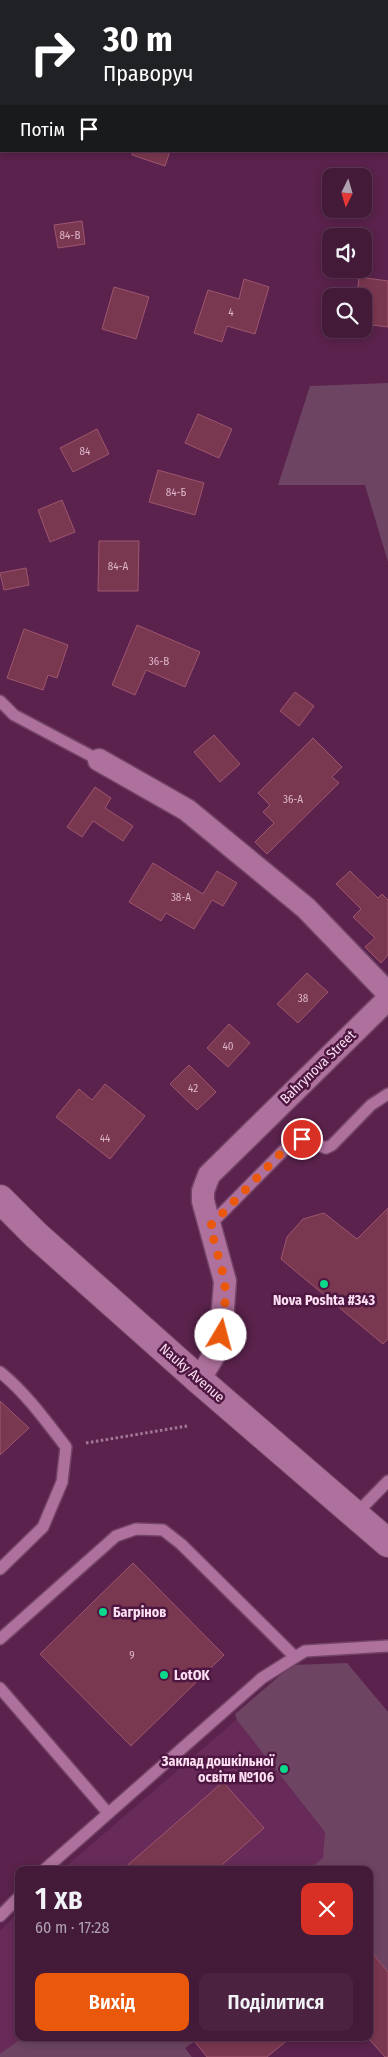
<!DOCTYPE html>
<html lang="uk">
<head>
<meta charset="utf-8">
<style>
  body { margin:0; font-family:"Fira Sans Condensed",sans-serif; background:#4b2341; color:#f1f3f6; height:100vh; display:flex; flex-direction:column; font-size:19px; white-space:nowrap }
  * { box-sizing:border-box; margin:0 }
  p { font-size:16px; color:#afa1ae }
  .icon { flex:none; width:28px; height:28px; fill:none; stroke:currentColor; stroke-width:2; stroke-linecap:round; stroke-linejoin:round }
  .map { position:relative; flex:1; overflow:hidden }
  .panel { position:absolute; left:15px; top:1866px; width:358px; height:175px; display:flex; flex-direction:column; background:#441a39; border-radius:10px; box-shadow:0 2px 8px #0003,0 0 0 1px #5c3853 }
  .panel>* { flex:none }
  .banner { position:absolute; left:0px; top:0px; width:389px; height:152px; box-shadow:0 2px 8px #0003,0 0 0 1px #5c3853; background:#202124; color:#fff; overflow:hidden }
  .needle { width:32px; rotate:185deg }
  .tools { position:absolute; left:322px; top:168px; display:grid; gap:10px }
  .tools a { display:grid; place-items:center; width:50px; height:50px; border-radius:10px; background:#441a39; box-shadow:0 2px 8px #0003,0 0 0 1px #5c3853; font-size:25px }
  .pin { position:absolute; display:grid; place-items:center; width:42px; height:42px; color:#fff; margin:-21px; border:2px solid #fff; border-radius:50%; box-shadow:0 1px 5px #0007 }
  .me { position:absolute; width:55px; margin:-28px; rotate:8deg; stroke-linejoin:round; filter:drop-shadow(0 0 4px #0008) }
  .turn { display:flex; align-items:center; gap:18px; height:105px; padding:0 20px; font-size:22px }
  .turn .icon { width:65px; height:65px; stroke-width:2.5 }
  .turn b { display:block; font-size:35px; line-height:42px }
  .then { display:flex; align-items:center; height:48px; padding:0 20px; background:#0003; gap:10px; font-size:19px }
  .round { display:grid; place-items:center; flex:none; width:52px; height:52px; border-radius:10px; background:#4b2341 }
  .headline { display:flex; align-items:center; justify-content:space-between; height:85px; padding:0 20px }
  h1 { font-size:30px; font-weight:600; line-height:38px }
  .button { display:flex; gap:10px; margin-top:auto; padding:10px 20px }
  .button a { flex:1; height:58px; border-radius:10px; background:#ea580c; color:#fff; font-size:20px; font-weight:600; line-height:58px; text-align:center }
  .button a+a { background:#4b2341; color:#f1f3f6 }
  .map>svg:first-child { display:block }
  .built { fill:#682b59 }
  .green { fill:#6d4461 }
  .building { fill:#7a3750; stroke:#9e566f }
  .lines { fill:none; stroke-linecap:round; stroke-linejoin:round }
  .lane-casing { stroke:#724367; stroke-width:14 }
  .street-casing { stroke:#724367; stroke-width:25 }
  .secondary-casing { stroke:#724367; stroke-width:30 }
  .path { stroke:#a37897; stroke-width:3; stroke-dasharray:2.5 2.5; stroke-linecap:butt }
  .lane { stroke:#ae709c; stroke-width:11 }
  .street { stroke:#ae709c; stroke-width:22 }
  .secondary { stroke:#ae709c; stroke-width:28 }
  .route { stroke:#ea580c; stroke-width:9; stroke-dasharray:0 16.2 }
  .poi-dot { fill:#0bd98b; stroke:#4e1741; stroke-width:2 }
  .labels { text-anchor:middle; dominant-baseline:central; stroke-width:5; stroke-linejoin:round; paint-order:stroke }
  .number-label { font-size:11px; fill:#dcb5ca }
  .street-label { font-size:14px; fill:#fcdff2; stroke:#4e1741 }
  .poi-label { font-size:14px; font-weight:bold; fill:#fcdff2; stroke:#4e1741; text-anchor:start }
</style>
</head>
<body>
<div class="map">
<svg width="388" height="2057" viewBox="0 0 388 2057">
  <rect width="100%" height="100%" fill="#5a224c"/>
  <g class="built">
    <path d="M347,1663l41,49v99l-71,59h-255l233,-201z"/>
    <path d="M19,1912v126h109l-128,19v-126z"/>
  </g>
  <g class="green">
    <path d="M388,383v179l-23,-77h-87l32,-99z"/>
    <path d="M347,1663l41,49v260l-19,-23v-79h-60l14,-12 2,-26 -88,-112 -2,-6 57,-49z"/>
    <path d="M22,2038h178l-15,10 7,9h-192v-3z"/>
  </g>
  <g class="building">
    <path d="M73,0h98l-98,1z"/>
    <path d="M133,151h37l-5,15 -33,-11z"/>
    <path d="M82,221l3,23 -27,4 -4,-23z"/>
    <path d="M359,277l29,4v46l-24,-3v-28h-7z"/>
    <path d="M244,279l25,8 -14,47 -28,-8 -5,16 -28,-9 14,-43 31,9z"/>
    <path d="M114,287l35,10 -13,42 -34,-10z"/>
    <path d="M198,414l34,15 -13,29 -34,-15z"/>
    <path d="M97,429l12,25 -36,18 -13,-24z"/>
    <path d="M158,470l46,13 -9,32 -46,-13z"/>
    <path d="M62,500l13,32 -25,10 -12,-32z"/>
    <path d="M99,541h40l-1,50h-40z"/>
    <path d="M26,568l3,17 -25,5 -4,-17z"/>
    <path d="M137,625l63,27 -15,35 -39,-17 -11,25 -23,-10z"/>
    <path d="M24,629l44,16 -11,33 -9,-3 -5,15 -36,-12z"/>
    <path d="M295,692l19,14 -15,20 -19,-15z"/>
    <path d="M214,735l26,29 -20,18 -26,-30z"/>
    <path d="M313,738l29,29 -10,10 7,6 -72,71 -12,-12 19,-19 -11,-11 7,-7 -12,-12z"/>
    <path d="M95,787l16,11 -6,10 28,18 -10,15 -30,-20 -11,16 -15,-10z"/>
    <path d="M153,863l50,31 14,-23 20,12 -14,23 -11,-6 -18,29 -28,-16 -5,8 -32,-19z"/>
    <path d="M350,871l28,27 4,-4 6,6v55l-7,8 -16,-16 10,-9 -22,-21 8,-8 -25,-25z"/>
    <path d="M307,973l21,19 -30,31 -21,-19z"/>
    <path d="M229,1024l21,19 -22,24 -21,-19z"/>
    <path d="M189,1065l27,27 -19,18 -27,-26z"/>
    <path d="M105,1084l40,32 -35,43 -54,-42 23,-28 13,11z"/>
    <path d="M388,1208v131l-5,5 -102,-85 6,-22 16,-18 21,-6 33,26z"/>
    <path d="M0,1401l29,27 -29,27z"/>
    <path d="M133,1563l91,92 -93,91 -91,-92z"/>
    <path d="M223,1782l41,46 -48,42h-94z"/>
    <path d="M369,1949l19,23v85h-3l-17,-19z"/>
    <path d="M200,2038h90l-23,19h-60l-12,-15z"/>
  </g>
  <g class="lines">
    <g class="lane-casing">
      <g id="lane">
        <path d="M0,701l14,14 85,45"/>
        <path d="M210,1225l81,-82 11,-4 24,9 6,-3 39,-40 17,-11"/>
        <path d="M0,1372c26,21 46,49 66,75l-4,35 -19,45 -43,42"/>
        <path d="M355,1515l33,-34"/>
        <path d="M0,1639l116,-103 20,-7 27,1 18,14 114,113"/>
        <path d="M0,1688l108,125"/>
        <path d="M44,1870l218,-192 43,-27 83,-5"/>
        <path d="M0,1916l19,-19"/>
      </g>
    </g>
    <g class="street-casing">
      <g id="street">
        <path d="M0,37l1,1"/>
        <path d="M99,760l88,50 119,98 82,85"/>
        <path d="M199,1380l15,-25 7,-20 4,-54 -22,-80v-10l6,-16 179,-176"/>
      </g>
    </g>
    <g class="secondary-casing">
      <path id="secondary" d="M0,1199l36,36 163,145 189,163"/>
    </g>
    <path class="path" d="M86,1443l101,-17"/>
    <use href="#lane" class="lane"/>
    <use href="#street" class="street"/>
    <use href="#secondary" class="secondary"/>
  </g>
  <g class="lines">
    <path class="route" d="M221,1335l4,-29v-25l-15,-55 81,-83 11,-4"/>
  </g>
  <g class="poi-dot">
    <circle cx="324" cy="1284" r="5"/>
    <circle cx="103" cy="1612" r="5"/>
    <circle cx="164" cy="1675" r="5"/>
    <circle cx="284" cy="1769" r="5"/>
  </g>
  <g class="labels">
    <g class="number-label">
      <text x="70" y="235">84-В</text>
      <text x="231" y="312">4</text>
      <text x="85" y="451">84</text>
      <text x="176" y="492">84-Б</text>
      <text x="118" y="566">84-А</text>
      <text x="159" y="661">36-В</text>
      <text x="293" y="799">36-А</text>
      <text x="181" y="897">38-А</text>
      <text x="303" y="998">38</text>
      <text x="228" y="1046">40</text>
      <text x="193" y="1088">42</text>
      <text x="105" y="1138">44</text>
      <text x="132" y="1655">9</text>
    </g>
    <g class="street-label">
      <text transform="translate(318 1067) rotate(-44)">Bahrynova Street</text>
      <text transform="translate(192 1373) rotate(41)">Nauky Avenue</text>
    </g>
    <g class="poi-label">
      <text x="324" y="1300" text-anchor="middle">Nova Poshta #343</text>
      <text x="113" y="1612">Багрінов</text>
      <text x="174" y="1675">LotOK</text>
      <text x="274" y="1761" text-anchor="end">Заклад дошкільної<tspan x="274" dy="16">освіти №106</tspan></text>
    </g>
  </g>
</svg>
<div class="tools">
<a><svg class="needle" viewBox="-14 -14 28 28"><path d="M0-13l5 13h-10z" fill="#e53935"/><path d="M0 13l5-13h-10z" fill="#afa1ae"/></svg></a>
<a><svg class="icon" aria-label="sound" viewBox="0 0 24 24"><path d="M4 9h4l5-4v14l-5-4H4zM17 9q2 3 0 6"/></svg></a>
<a><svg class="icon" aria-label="search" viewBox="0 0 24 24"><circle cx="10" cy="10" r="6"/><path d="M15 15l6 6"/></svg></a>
</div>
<div class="pin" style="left:302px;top:1139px;background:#d93025"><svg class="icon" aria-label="arrive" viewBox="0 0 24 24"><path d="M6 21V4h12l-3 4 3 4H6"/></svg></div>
<svg class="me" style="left:221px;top:1335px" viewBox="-20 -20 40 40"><circle r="19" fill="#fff"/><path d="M0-13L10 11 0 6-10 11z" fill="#ea580c"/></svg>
<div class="banner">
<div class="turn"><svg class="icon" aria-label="right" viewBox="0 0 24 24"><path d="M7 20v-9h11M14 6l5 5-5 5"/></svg><div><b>30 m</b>Праворуч</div></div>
<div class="then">Потім<svg class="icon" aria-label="arrive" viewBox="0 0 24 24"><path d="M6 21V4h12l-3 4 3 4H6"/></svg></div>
</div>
<section class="panel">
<div class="headline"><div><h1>1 хв</h1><p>60 m · 17:28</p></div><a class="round" style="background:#d93025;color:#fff"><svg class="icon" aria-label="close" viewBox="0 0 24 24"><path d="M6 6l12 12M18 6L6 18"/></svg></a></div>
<div class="button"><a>Вихід</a><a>Поділитися</a></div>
</section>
</div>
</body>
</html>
